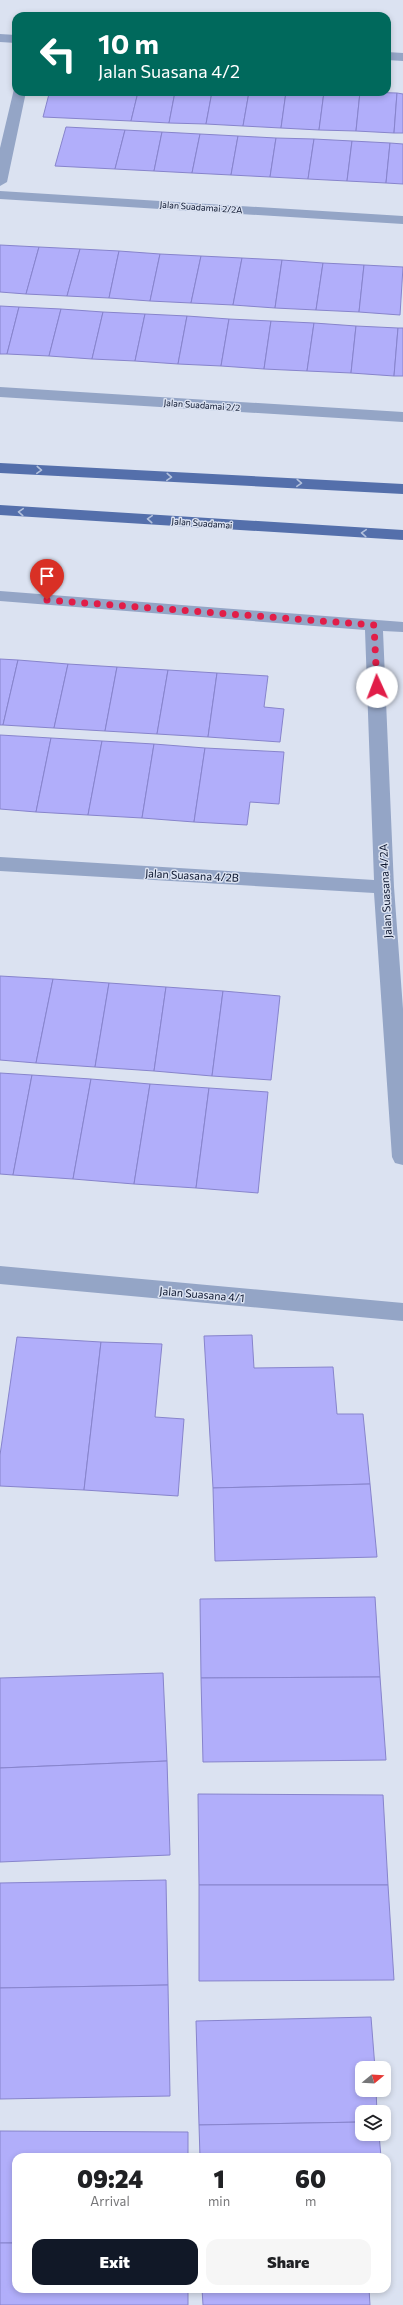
<!DOCTYPE html>
<html lang="en">
<head>
<meta charset="utf-8">
<style>
  body { margin:0; font-family:Commissioner,sans-serif; background:#f6f6f6; color:#202124; height:100vh; display:flex; flex-direction:column; font-size:15px; white-space:nowrap }
  * { box-sizing:border-box; margin:0 }
  p { font-size:13px; color:#757577 }
  .icon { flex:none; width:22px; height:22px; fill:none; stroke:currentColor; stroke-width:2; stroke-linecap:round; stroke-linejoin:round }
  .map { position:relative; flex:1; overflow:hidden }
  .side { position:absolute; left:12px; top:2153px; width:379px; height:140px; display:flex; flex-direction:column; background:#fff; border-radius:12px; box-shadow:0 2px 6px #0003 }
  .side>* { flex:none }
  .hud { position:absolute; left:12px; top:12px; width:379px; height:84px; border-radius:12px; box-shadow:0 2px 6px #0003; background:#00695c; color:#fff; overflow:hidden }
  .needle { width:26px; rotate:72deg }
  .controls { position:absolute; left:355px; top:2061px; display:grid; gap:8px }
  .controls a { display:grid; place-items:center; width:36px; height:36px; border-radius:8px; background:#fff; box-shadow:0 2px 6px #0003; font-size:20px }
  .pin { position:absolute; display:grid; place-items:center; width:34px; height:34px; color:#fff; margin:-41px -17px; border-radius:50% 50% 50% 0; rotate:-45deg; box-shadow:0 0 4px #0007 }
  .pin .icon { rotate:45deg }
  .me { position:absolute; width:44px; margin:-22px; rotate:358deg; stroke-linejoin:round; filter:drop-shadow(0 0 3px #0008) }
  .turn { display:flex; align-items:center; gap:14px; height:84px; padding:0 20px; font-size:18px }
  .turn .icon { width:52px; height:52px; stroke-width:2.5 }
  .turn b { display:block; font-size:28px; line-height:34px }
  .eta { display:flex; justify-content:space-evenly; align-items:center; height:68px; text-align:center }
  .eta b { font-size:24px; font-weight:800; line-height:28px }
  .action { display:flex; gap:8px; margin-top:auto; padding:8px 20px }
  .action a { flex:1; height:46px; border-radius:12px; background:#111827; color:#fff; font-size:16px; font-weight:800; line-height:46px; text-align:center }
  .action a+a { background:#f6f6f6; color:#202124 }
  .map>svg:first-child { display:block }
  .building { fill:#b1aefa; stroke:#8784cc }
  .lines { fill:none; stroke-linecap:round; stroke-linejoin:round }
  .minor { fill:#94a5c6; fill-rule:evenodd }
  .major { fill:#546fab; fill-rule:evenodd }
  .oneway { stroke:#b2c0dc }
  .route { stroke:#e11d48; stroke-width:7; stroke-dasharray:0 12.6 }
  .labels { text-anchor:middle; dominant-baseline:central; stroke-width:3; stroke-linejoin:round; paint-order:stroke }
  .far-street-label { font-size:9px; fill:#08122b; stroke:#dbe2f1 }
  .street-label { font-size:11px; fill:#08122b; stroke:#dbe2f1 }
</style>
</head>
<body>
<div class="map">
<svg width="403" height="2305" viewBox="0 0 403 2305">
  <rect width="100%" height="100%" fill="#dbe2f1"/>
  <g class="building">
    <path d="M81,92h57l-7,29 -88,-4 6,-23 31,1z"/>
    <path d="M138,92h37l-6,31 -38,-2z"/>
    <path d="M175,92h37l-6,32 -37,-1z"/>
    <path d="M212,92h37l-6,34 -37,-2z"/>
    <path d="M249,92h37l-5,36 -38,-2z"/>
    <path d="M286,92h38l-5,38 -38,-2z"/>
    <path d="M324,92h36l-4,39 -37,-1z"/>
    <path d="M360,92l37,1 -3,40 -38,-2z"/>
    <path d="M397,93l6,1v39h-9z"/>
    <path d="M66,127l59,3 -10,39 -60,-3z"/>
    <path d="M125,130l37,2 -8,39 -39,-2z"/>
    <path d="M162,132l38,2 -8,39 -38,-2z"/>
    <path d="M200,134l38,2 -7,39 -39,-2z"/>
    <path d="M238,136l38,2 -6,39 -39,-2z"/>
    <path d="M276,138l38,1 -6,40 -38,-2z"/>
    <path d="M314,139l38,2 -5,40 -39,-2z"/>
    <path d="M352,141l38,2 -4,40 -39,-2z"/>
    <path d="M390,143l13,1v40l-17,-1z"/>
    <path d="M0,245l39,2 -13,47 -26,-2z"/>
    <path d="M39,247l41,2 -13,47 -41,-2z"/>
    <path d="M80,249l39,2 -10,47 -42,-2z"/>
    <path d="M119,251l41,3 -10,47 -41,-3z"/>
    <path d="M160,254l41,2 -10,47 -41,-2z"/>
    <path d="M201,256l41,2 -9,47 -42,-2z"/>
    <path d="M242,258l40,2 -7,48 -42,-3z"/>
    <path d="M282,260l41,3 -7,47 -41,-2z"/>
    <path d="M323,263l41,2 -5,47 -43,-2z"/>
    <path d="M364,265l39,2 -3,48 -41,-3z"/>
    <path d="M0,306l19,1 -12,47h-7z"/>
    <path d="M19,307l42,2 -12,47 -42,-2z"/>
    <path d="M61,309l42,3 -11,47 -43,-3z"/>
    <path d="M103,312l42,2 -10,47 -43,-2z"/>
    <path d="M145,314l42,2 -9,48 -43,-3z"/>
    <path d="M187,316l42,3 -8,47 -43,-2z"/>
    <path d="M229,319l42,2 -7,48 -43,-3z"/>
    <path d="M271,321l43,2 -7,48 -43,-2z"/>
    <path d="M314,323l42,3 -5,47 -44,-2z"/>
    <path d="M356,326l42,2 -4,48 -43,-3z"/>
    <path d="M398,328h5v48h-9z"/>
    <path d="M0,659l18,1 -15,65h-3z"/>
    <path d="M18,660l50,4 -14,64 -51,-3z"/>
    <path d="M68,664l49,3 -12,64 -51,-3z"/>
    <path d="M117,667l51,3 -11,64 -52,-3z"/>
    <path d="M168,670l49,3 -9,64 -51,-3z"/>
    <path d="M217,673l51,3 -4,31 20,2 -4,33 -72,-5z"/>
    <path d="M0,735l51,3 -15,74 -36,-3z"/>
    <path d="M51,738l51,3 -14,74 -52,-3z"/>
    <path d="M102,741l52,3 -12,74 -54,-3z"/>
    <path d="M154,744l51,4 -11,74 -52,-4z"/>
    <path d="M205,748l79,4 -5,52 -29,-2 -3,23 -53,-3z"/>
    <path d="M0,976l53,3 -17,84 -36,-3z"/>
    <path d="M53,979l56,4 -14,84 -59,-4z"/>
    <path d="M109,983l57,4 -12,84 -59,-4z"/>
    <path d="M166,987l57,4 -11,85 -58,-5z"/>
    <path d="M223,991l57,5 -9,84 -59,-4z"/>
    <path d="M0,1073l32,2 -19,100 -13,-1z"/>
    <path d="M32,1075l59,4 -18,100 -60,-4z"/>
    <path d="M91,1079l59,5 -16,100 -61,-5z"/>
    <path d="M150,1084l59,4 -13,100 -62,-4z"/>
    <path d="M209,1088l59,4 -10,101 -62,-5z"/>
    <path d="M252,1335l2,33 79,-1 4,47h26l7,70 -157,4 -9,-152z"/>
    <path d="M17,1337l84,5 -17,148 -84,-4v-31z"/>
    <path d="M101,1342l61,2 -7,73 29,2 -6,77 -94,-6z"/>
    <path d="M370,1484l7,73 -162,4 -2,-73z"/>
    <path d="M375,1597l5,80 -179,1 -1,-79z"/>
    <path d="M163,1673l4,88 -167,7v-90z"/>
    <path d="M380,1677l6,83 -183,2 -2,-84z"/>
    <path d="M167,1761l3,94 -170,7v-94z"/>
    <path d="M198,1794l185,1 5,90h-189z"/>
    <path d="M166,1880l2,105 -168,3v-105z"/>
    <path d="M199,1885h189l6,95 -195,1z"/>
    <path d="M168,1985l2,111 -170,3v-111z"/>
    <path d="M371,2017l4,51h-13v22h14l1,22h-15v10l-163,3 -3,-104z"/>
    <path d="M362,2122v12h17l2,23h-181l-1,-32z"/>
    <path d="M0,2131l188,1v25h-172v86h-16z"/>
    <path d="M0,2243h16v46h172v16h-188z"/>
    <path d="M202,2289h167l1,16h-167z"/>
  </g>
  <g class="lines">
    <g class="minor">
      <path d="M0,34l16,1v8l-16,-1z"/>
      <path d="M387,52l16,1v8l-16,-1z"/>
      <path d="M14,89h2v3h10l-19,90 -7,4v-38z"/>
      <path d="M0,191l403,25v8l-403,-25z"/>
      <path d="M0,387l403,25v10l-403,-25z"/>
      <path d="M0,591l403,31v10l-20,-1 11,256 9,122v156l-8,-2 -3,-6 -18,-264 -374,-22v-14l374,23 -9,-250 -365,-29z"/>
      <path d="M0,1266l403,37v18l-403,-37z"/>
    </g>
    <g class="major">
      <path d="M0,463l403,21v10l-403,-21z"/>
      <path d="M0,505l403,25v10l-403,-25z"/>
    </g>
  </g>
  <defs><path id="oneway-chevron" d="M-2-3.5L2.5 0L-2 3.5" fill="none" stroke-width="1.6" stroke-linecap="round" stroke-linejoin="round"/></defs>
  <g class="oneway">
    <use href="#oneway-chevron" transform="translate(39 470) rotate(3)"/>
    <use href="#oneway-chevron" transform="translate(169 477) rotate(3)"/>
    <use href="#oneway-chevron" transform="translate(299 483) rotate(3)"/>
    <use href="#oneway-chevron" transform="translate(21 512) rotate(-176)"/>
    <use href="#oneway-chevron" transform="translate(150 519) rotate(-176)"/>
    <use href="#oneway-chevron" transform="translate(364 533) rotate(-176)"/>
  </g>
  <g class="lines">
    <path class="route" d="M47,600l327,25 3,62"/>
  </g>
  <g class="labels">
    <g class="far-street-label">
      <text transform="translate(201 207) rotate(4)">Jalan Suadamai 2/2A</text>
      <text transform="translate(202 405) rotate(4)">Jalan Suadamai 2/2</text>
      <text transform="translate(202 523) rotate(4)">Jalan Suadamai</text>
    </g>
    <g class="street-label">
      <text transform="translate(192 875) rotate(3)">Jalan Suasana 4/2B</text>
      <text transform="translate(385 891) rotate(-93)">Jalan Suasana 4/2A</text>
      <text transform="translate(202 1294) rotate(5)">Jalan Suasana 4/1</text>
    </g>
  </g>
</svg>
<div class="controls">
<a><svg class="needle" viewBox="-14 -14 28 28"><path d="M0-13l5 13h-10z" fill="#e53935"/><path d="M0 13l5-13h-10z" fill="#757577"/></svg></a>
<a><svg class="icon" aria-label="layers" viewBox="0 0 24 24"><path d="M12 4l9 5-9 5-9-5zM3 14l9 5 9-5"/></svg></a>
</div>
<div class="pin" style="left:47px;top:600px;background:#d93025"><svg class="icon" aria-label="arrive" viewBox="0 0 24 24"><path d="M6 21V4h12l-3 4 3 4H6"/></svg></div>
<svg class="me" style="left:377px;top:687px" viewBox="-20 -20 40 40"><circle r="19" fill="#fff"/><path d="M0-13L10 11 0 6-10 11z" fill="#e11d48"/></svg>
<div class="hud">
<div class="turn"><svg class="icon" aria-label="left" viewBox="0 0 24 24"><path d="M17 20v-9H6M10 6l-5 5 5 5"/></svg><div><b>10 m</b>Jalan Suasana 4/2</div></div>
</div>
<section class="side">
<div class="eta">
<div><b>09:24</b><p>Arrival</p></div>
<div><b>1</b><p>min</p></div>
<div><b>60</b><p>m</p></div>
</div>
<div class="action"><a>Exit</a><a>Share</a></div>
</section>
</div>
</body>
</html>
